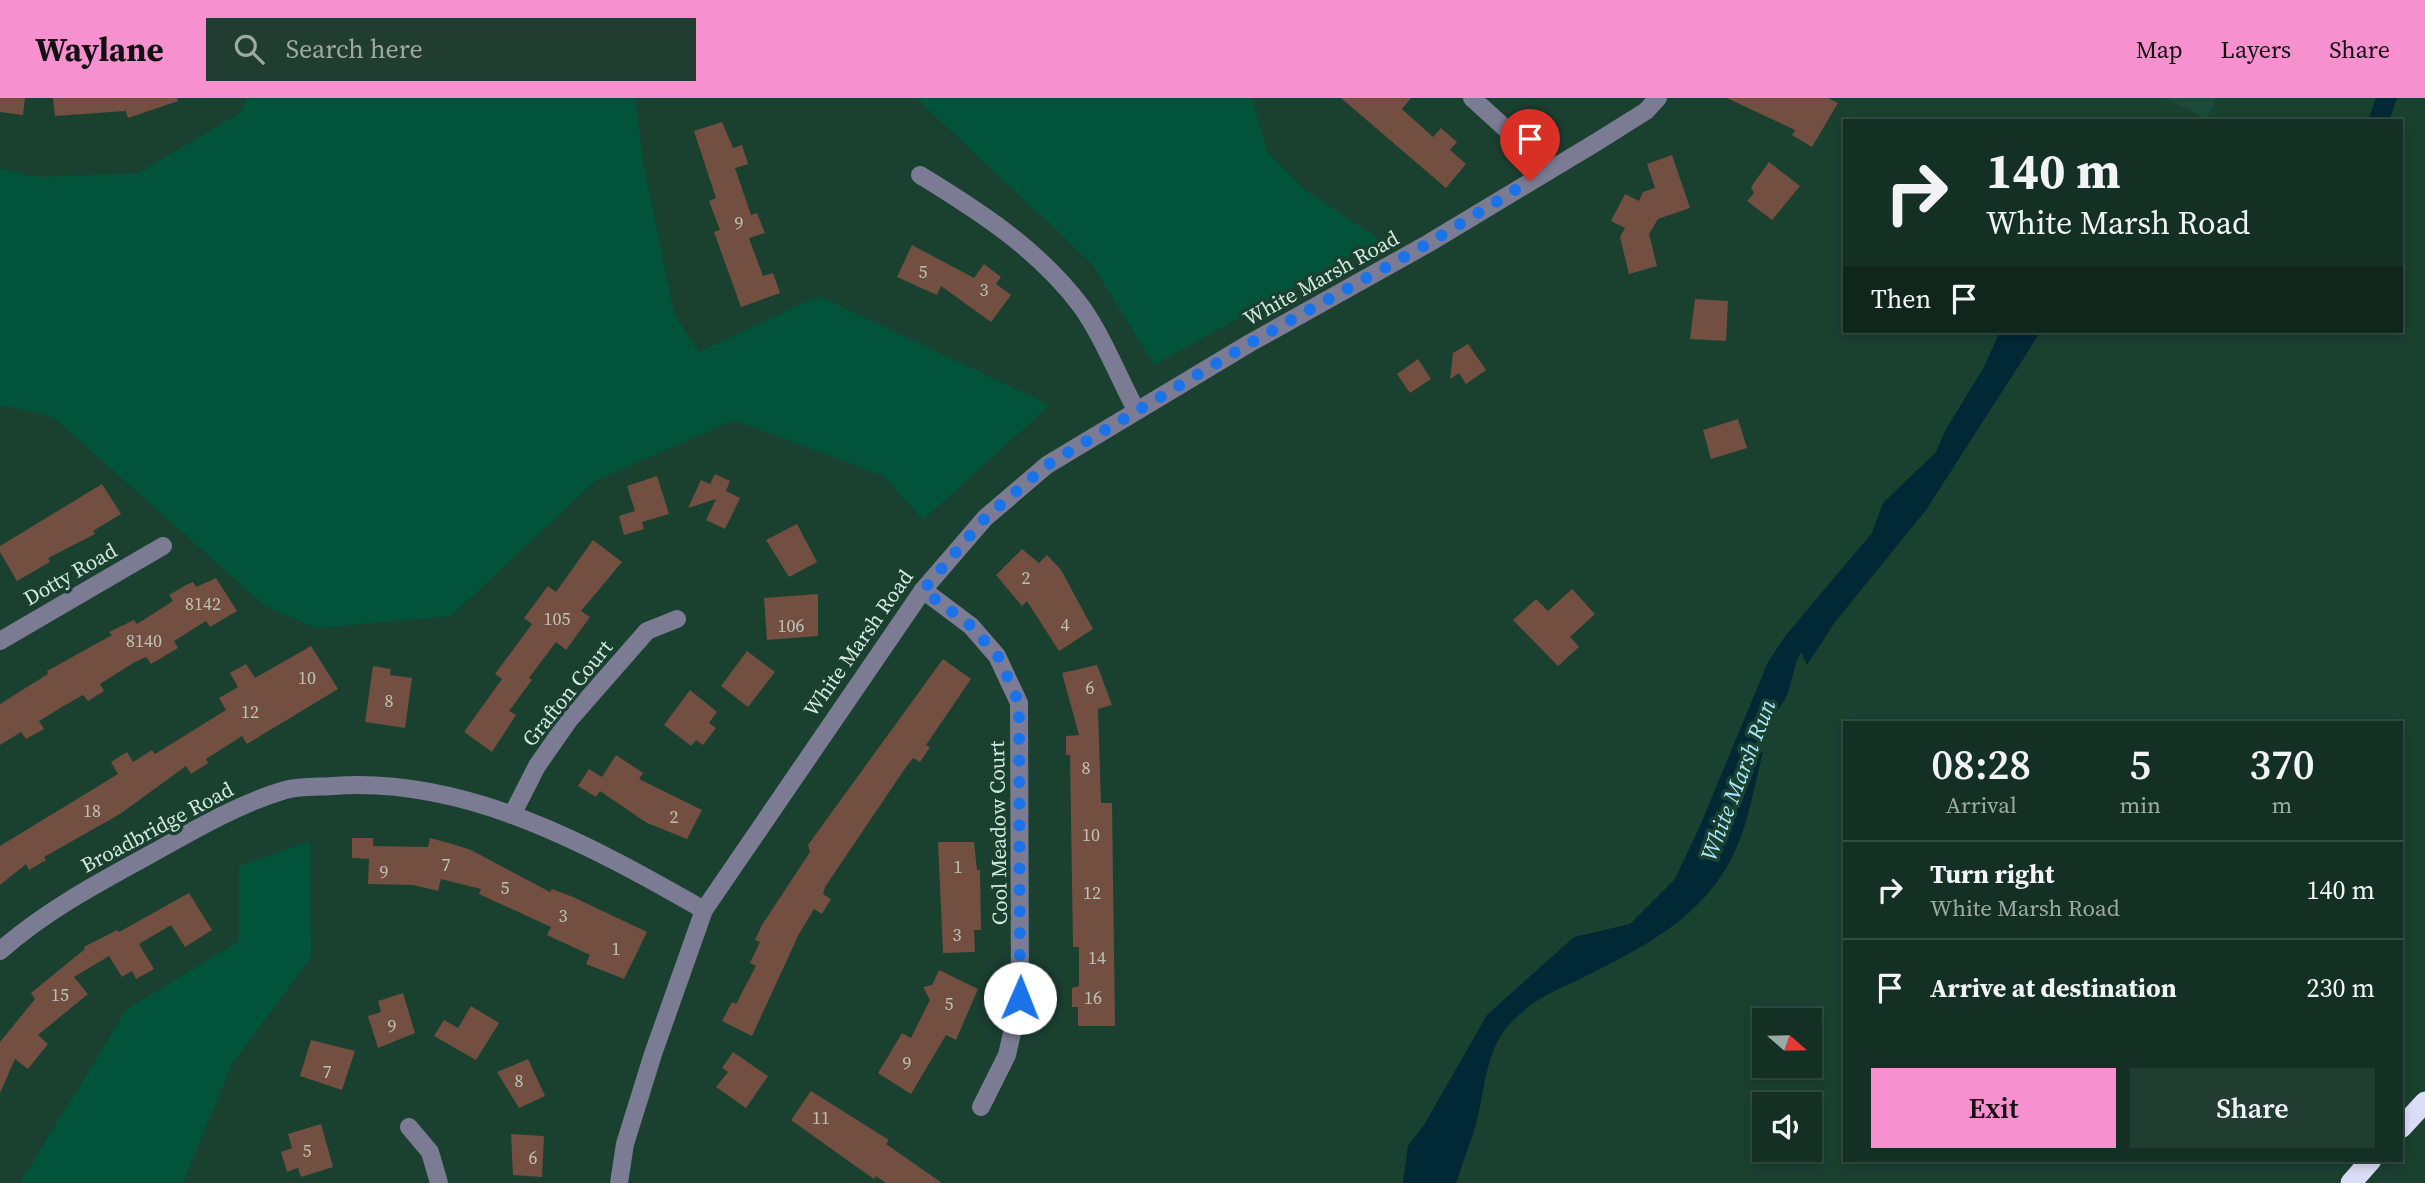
<!DOCTYPE html>
<html lang="en">
<head>
<meta charset="utf-8">
<style>
  body { margin:0; font-family:"Source Serif 4",serif; background:#213c31; color:#f1f3f6; height:100vh; display:flex; flex-direction:column; font-size:26px; white-space:nowrap }
  * { box-sizing:border-box; margin:0 }
  p { font-size:23px; color:#9da9a6 }
  .icon { flex:none; width:38px; height:38px; fill:none; stroke:currentColor; stroke-width:2; stroke-linecap:round; stroke-linejoin:round }
  .map { position:relative; flex:1; overflow:hidden }
  .sheet { position:absolute; left:1843px; top:623px; width:560px; height:441px; display:flex; flex-direction:column; background:#143024; border-radius:0px; box-shadow:0 4px 10px #0003,0 0 0 2px #334b41 }
  .sheet>* { flex:none }
  .top-card { position:absolute; left:1843px; top:21px; width:560px; height:214px; border-radius:0px; box-shadow:0 4px 10px #0003,0 0 0 2px #334b41; background:#143024; color:#f1f3f6; overflow:hidden }
  .needle { width:46px; rotate:110deg }
  .fabs { position:absolute; left:1752px; top:910px; display:grid; gap:14px }
  .fabs a { display:grid; place-items:center; width:70px; height:70px; border-radius:0px; background:#143024; box-shadow:0 4px 10px #0003,0 0 0 2px #334b41; font-size:35px }
  .pin { position:absolute; display:grid; place-items:center; width:60px; height:60px; color:#fff; margin:-72px -30px; border-radius:50% 50% 50% 0; rotate:-45deg; box-shadow:0 0 7px #0007 }
  .pin .icon { rotate:45deg }
  .me { position:absolute; width:77px; margin:-38px; rotate:1deg; stroke-linejoin:round; filter:drop-shadow(0 0 5px #0008) }
  .turn { display:flex; align-items:center; gap:24px; height:147px; padding:0 28px; font-size:32px }
  .turn .icon { width:91px; height:91px; stroke-width:2.5 }
  .turn b { display:block; font-size:49px; line-height:60px }
  .then { display:flex; align-items:center; height:66px; padding:0 28px; background:#0003; gap:14px; font-size:26px }
  .eta { display:flex; justify-content:space-evenly; align-items:center; height:119px; text-align:center }
  .eta b { font-size:42px; font-weight:600; line-height:49px }
  .action { display:flex; gap:14px; margin-top:auto; padding:14px 28px }
  .action a { flex:1; height:80px; border-radius:0px; background:#f790ce; color:#111; font-size:28px; font-weight:600; line-height:80px; text-align:center }
  .action a+a { background:#213c31; color:#f1f3f6 }
  ul { padding:0; list-style:none }
  li { display:flex; align-items:center; gap:21px; height:98px; padding:0 28px; border-top:2px solid #334b41 }
  li div { flex:1 }
  li b { display:block; font-size:26px }
  li em { font-style:normal }
  header { display:flex; align-items:center; gap:42px; box-sizing:border-box; height:98px; padding:0 35px; background:#f790ce; color:#111 }
  header strong { font-size:33px }
  nav { display:flex; gap:38px; margin-inline-start:auto; font-size:24px }
  .search { width:490px; height:63px; background:#213c31; display:flex; align-items:center; gap:18px; box-sizing:border-box; padding:0 24px; border-radius:0px; color:#9da9a6; font-size:26px }
  .map>svg:first-child { display:block }
  .built { fill:#1b4b38 }
  .green { fill:#01543a }
  .water { fill:#002835 }
  .building { fill:#724f40 }
  .lines { fill:none; stroke-linecap:round; stroke-linejoin:round }
  .minor { stroke:#7b7b94; stroke-width:18 }
  .highway { stroke:#dbdcf5; stroke-width:21 }
  .route { stroke:#1a73e8; stroke-width:12; stroke-dasharray:0 21.6 }
  .labels { text-anchor:middle; dominant-baseline:central; stroke-width:7; stroke-linejoin:round; paint-order:stroke }
  .number-label { font-size:18px; fill:#bcc2b6 }
  .street-label { font-size:21px; fill:#d4e9de; stroke:#1a4030 }
  .water-label { font-size:23px; font-style:italic; fill:#abe7ff; stroke:#1a4030 }
</style>
</head>
<body>
<header>
<strong>Waylane</strong>
<div class="search"><svg class="icon" aria-label="search" viewBox="0 0 24 24"><circle cx="10" cy="10" r="6"/><path d="M15 15l6 6"/></svg>Search here</div>
<nav><a>Map</a><a>Layers</a><a>Share</a></nav>
</header>
<div class="map">
<svg width="2425" height="1085" viewBox="0 0 2425 1085">
  <rect width="100%" height="100%" fill="#1a4030"/>
  <path class="built" d="M2165,0h51l-9,21z"/>
  <g class="green">
    <path d="M248,0h387l8,62 31,153 25,39 120,-56 231,109 -127,115 -39,-44 -150,-56 -139,61 -144,135 -135,12 -51,-22 -212,-189 -53,-12v-236l39,8 99,-4 102,-60z"/>
    <path d="M916,0h336l15,53 37,38 76,51 -226,125 -62,-101z"/>
    <path d="M310,743l1,116 -80,109 -48,117h-163l107,-174 112,-68v-75z"/>
  </g>
  <g class="water">
    <path d="M2376,0h21l-8,23h-21z"/>
    <path d="M2000,233h41l-115,179 -91,112 -28,43 -6,-13c-9,16 -8,32 -16,47 -9,17 -25,27 -28,47l6,6c-8,30 -13,63 -25,92 -26,65 -83,97 -142,127 -36,19 -61,24 -89,56 -22,25 -23,70 -32,101 -6,18 -13,37 -19,55h-53l5,-37 16,-21 63,-110 87,-78 56,-13 45,-45 25,-53 68,-164 18,-27 86,-102 11,-30 53,-51 9,-21 39,-64z"/>
  </g>
  <g class="building">
    <path d="M0,0h25l-2,17 -23,-3z"/>
    <path d="M53,0h124l1,3 -50,17 -3,-9v2l-70,5z"/>
    <path d="M1341,0h70l-9,11 31,28 8,-9 16,14 -7,8 16,14 -20,24z"/>
    <path d="M1727,0h101l10,5 -26,44 -20,-12 3,-5z"/>
    <path d="M722,24l11,26 9,-3 6,19 -13,4 16,47 6,-2 8,20 -16,5 14,38 10,-3 7,20 -39,14 -27,-75 6,-2 -11,-29 7,-3 -22,-67z"/>
    <path d="M1672,57l18,53 -32,11 -9,15 8,32 -28,8 -9,-37 5,-9 -14,-7 14,-27 14,7 4,-9 12,-4 -8,-24z"/>
    <path d="M1769,64l31,24 -28,34 -25,-19 7,-8 -3,-6z"/>
    <path d="M912,147l62,33 10,-14 17,13 -5,7 15,11 -20,27 -50,-36 -4,9 -40,-18z"/>
    <path d="M1695,201l33,2 -2,40 -36,-2z"/>
    <path d="M1468,246l18,26 -20,14 -7,-11 -9,6 3,-26z"/>
    <path d="M1418,261l13,20 -21,14 -13,-19z"/>
    <path d="M1738,321l9,29 -36,11 -8,-29z"/>
    <path d="M715,376l15,7 -4,10 14,7 -15,31 -19,-9 10,-21 -28,9 13,-28 9,4z"/>
    <path d="M657,378l12,38 -27,8 2,7 -20,6 -5,-19 16,-5 -8,-25z"/>
    <path d="M102,386l19,30 -28,17 2,3 -47,24 2,4 -33,19 -17,-29v-6z"/>
    <path d="M797,426l20,38 -28,15 -23,-37z"/>
    <path d="M593,442l29,22 -41,49 9,6 -24,33 -10,-8 -27,36 3,2 -23,31 7,4 -24,37 -28,-20 38,-53 -7,-5 37,-50 -8,-6 24,-32 8,6z"/>
    <path d="M1022,451l17,14 8,-8 14,15 32,59 -34,22 -32,-50 -5,5 -26,-31z"/>
    <path d="M216,480l21,33 -27,16 -4,-6 -32,20 4,7 -27,16 -5,-7 -13,6 -33,21 4,7 -16,10 -5,-6 -16,9 -28,17 5,8 -18,10 -5,-7 -21,13v-41l48,-30 -1,-3 65,-36 -3,-3 25,-12 3,4 36,-23 -4,-6 17,-10 7,-3 3,5z"/>
    <path d="M1572,491l23,25 -25,23 9,10 -21,19 -45,-46 23,-21 12,12z"/>
    <path d="M818,496v42l-51,4 -3,-42z"/>
    <path d="M311,548l27,43 -91,55 -5,-8 -36,23 2,4 -17,11 -5,-8 -66,48 -76,43 2,3 -17,10 -3,-6 -26,21v-39l118,-72 -7,-12 16,-10 6,10 19,-12 3,4 71,-44 -7,-12 19,-11 -8,-14 16,-9 9,14z"/>
    <path d="M747,553l28,21 -27,35 -27,-21z"/>
    <path d="M943,561l28,20 -45,66 4,2 -10,15 -7,-4 -7,9 -81,120 -2,7 8,5 -9,15 -8,-5 -15,25 -47,102 -30,-15 10,-19 4,2 20,-38 -6,-3 10,-21 -5,-2 7,-15 48,-73 -2,-7z"/>
    <path d="M1097,567l15,40 -14,4 3,94h11l3,223h-37v-19h-6v-19l7,-2v-39h-6l-3,-192h-4v-19l13,-1 -17,-62z"/>
    <path d="M373,568l18,3 -1,6 22,3 -7,50 -40,-6z"/>
    <path d="M690,592l27,22 -8,11 7,5 -13,17 -7,-5 -5,6 -27,-21z"/>
    <path d="M616,657l27,18 -4,6 63,31 -15,29 -40,-16 -47,-32 -4,6 -18,-11 11,-17 13,8z"/>
    <path d="M352,740h21v8l55,1 2,-9 19,5 22,7 79,42 2,-3 21,8 74,35 -23,47 -38,-15 4,-9 -43,-20 4,-8 -72,-33 2,-5 -40,-10 -3,12 -25,-6 -45,-1 1,-25 -17,-1z"/>
    <path d="M938,744h36l3,28h3l1,60h-7l1,22 -32,1z"/>
    <path d="M189,795l23,37 -27,17 -14,-22 -32,19 15,25 -18,10 -4,-8 -10,6 -13,-21 -35,21 14,17 -50,41 10,9 -20,25 -13,-10 -15,34v-51l35,-43 -4,-6 54,-44 -1,-2 33,-17 2,2z"/>
    <path d="M939,872l39,19 -22,51 -10,-5 -35,59 -33,-21 24,-40 9,5 19,-38 -7,-13 9,-2z"/>
    <path d="M403,895l12,40 -37,15 -10,-32 13,-4 -3,-11z"/>
    <path d="M471,908l28,17 -23,37 -42,-24 10,-16 14,8z"/>
    <path d="M311,942l44,11 -13,39 -42,-14z"/>
    <path d="M733,954l35,24 -22,32 -30,-21 12,-15 -6,-4z"/>
    <path d="M528,961l17,37 -26,12 -22,-36z"/>
    <path d="M811,993l78,49 -3,4 56,39h-56l-10,-7 -2,3 -27,-19 -56,-40z"/>
    <path d="M321,1026l12,43 -32,10 -3,-9 -11,4 -6,-20 11,-4 -4,-14z"/>
    <path d="M511,1036l33,2 -2,41 -29,-2z"/>
  </g>
  <g class="lines">
    <g class="minor">
      <path d="M1472,0l78,71"/>
      <path d="M920,77c59,36 118,74 161,131 21,29 38,72 55,104"/>
      <path d="M923,492l48,36 26,30 22,47 1,295 -13,57 -26,52"/>
      <path d="M0,543l163,-95"/>
      <path d="M512,717l25,-49 32,-46 78,-89 30,-12"/>
      <path d="M0,853c45,-40 98,-68 151,-97 43,-24 87,-50 134,-64 15,-4 33,-3 48,-4 133,-10 259,60 371,124"/>
      <path d="M409,1029l21,25 9,31"/>
      <path d="M619,1085l6,-39 28,-90 51,-144 219,-320 62,-72 62,-53 203,-122 179,-100 166,-100 51,-32 12,-13"/>
    </g>
    <g class="highway">
      <path d="M2401,1030l24,-26"/>
      <path d="M2351,1085l20,-23"/>
    </g>
  </g>
  <g class="lines">
    <path class="route" d="M1020,900l-1,-295 -21,-47 -27,-30 -48,-36 62,-72 62,-53 203,-122 179,-100 101,-62"/>
  </g>
  <g class="labels">
    <g class="number-label">
      <text x="739" y="124">9</text>
      <text x="923" y="173">5</text>
      <text x="984" y="191">3</text>
      <text x="1026" y="479">2</text>
      <text x="203" y="505">8142</text>
      <text x="557" y="520">105</text>
      <text x="1065" y="526">4</text>
      <text x="791" y="527">106</text>
      <text x="144" y="542">8140</text>
      <text x="307" y="579">10</text>
      <text x="1090" y="589">6</text>
      <text x="389" y="602">8</text>
      <text x="250" y="613">12</text>
      <text x="1086" y="669">8</text>
      <text x="92" y="712">18</text>
      <text x="674" y="718">2</text>
      <text x="1091" y="736">10</text>
      <text x="446" y="766">7</text>
      <text x="958" y="768">1</text>
      <text x="384" y="773">9</text>
      <text x="505" y="789">5</text>
      <text x="1092" y="794">12</text>
      <text x="563" y="817">3</text>
      <text x="957" y="836">3</text>
      <text x="616" y="850">1</text>
      <text x="1097" y="859">14</text>
      <text x="60" y="896">15</text>
      <text x="1093" y="899">16</text>
      <text x="949" y="905">5</text>
      <text x="392" y="927">9</text>
      <text x="907" y="964">9</text>
      <text x="327" y="973">7</text>
      <text x="519" y="982">8</text>
      <text x="821" y="1019">11</text>
      <text x="307" y="1052">5</text>
      <text x="533" y="1059">6</text>
    </g>
    <g class="street-label">
      <text transform="translate(1321 180) rotate(-29)">White Marsh Road</text>
      <text transform="translate(70 476) rotate(-30)">Dotty Road</text>
      <text transform="translate(858 545) rotate(-55)">White Marsh Road</text>
      <text transform="translate(567 595) rotate(-51)">Grafton Court</text>
      <text transform="translate(157 729) rotate(-28)">Broadbridge Road</text>
      <text transform="translate(998 735) rotate(-91)">Cool Meadow Court</text>
    </g>
    <g class="water-label">
      <text transform="translate(1738 682) rotate(-69)">White Marsh Run</text>
    </g>
  </g>
</svg>
<div class="fabs">
<a><svg class="needle" viewBox="-14 -14 28 28"><path d="M0-13l5 13h-10z" fill="#e53935"/><path d="M0 13l5-13h-10z" fill="#9da9a6"/></svg></a>
<a><svg class="icon" aria-label="sound" viewBox="0 0 24 24"><path d="M4 9h4l5-4v14l-5-4H4zM17 9q2 3 0 6"/></svg></a>
</div>
<div class="pin" style="left:1530px;top:83px;background:#d93025"><svg class="icon" aria-label="arrive" viewBox="0 0 24 24"><path d="M6 21V4h12l-3 4 3 4H6"/></svg></div>
<svg class="me" style="left:1020px;top:900px" viewBox="-20 -20 40 40"><circle r="19" fill="#fff"/><path d="M0-13L10 11 0 6-10 11z" fill="#1a73e8"/></svg>
<div class="top-card">
<div class="turn"><svg class="icon" aria-label="right" viewBox="0 0 24 24"><path d="M7 20v-9h11M14 6l5 5-5 5"/></svg><div><b>140 m</b>White Marsh Road</div></div>
<div class="then">Then<svg class="icon" aria-label="arrive" viewBox="0 0 24 24"><path d="M6 21V4h12l-3 4 3 4H6"/></svg></div>
</div>
<section class="sheet">
<div class="eta">
<div><b>08:28</b><p>Arrival</p></div>
<div><b>5</b><p>min</p></div>
<div><b>370</b><p>m</p></div>
</div>
<ul>
<li><svg class="icon" aria-label="right" viewBox="0 0 24 24"><path d="M7 20v-9h11M14 6l5 5-5 5"/></svg><div><b>Turn right</b><p>White Marsh Road</p></div><em>140 m</em></li>
<li><svg class="icon" aria-label="arrive" viewBox="0 0 24 24"><path d="M6 21V4h12l-3 4 3 4H6"/></svg><div><b>Arrive at destination</b></div><em>230 m</em></li>
</ul>
<div class="action"><a>Exit</a><a>Share</a></div>
</section>
</div>
</body>
</html>
